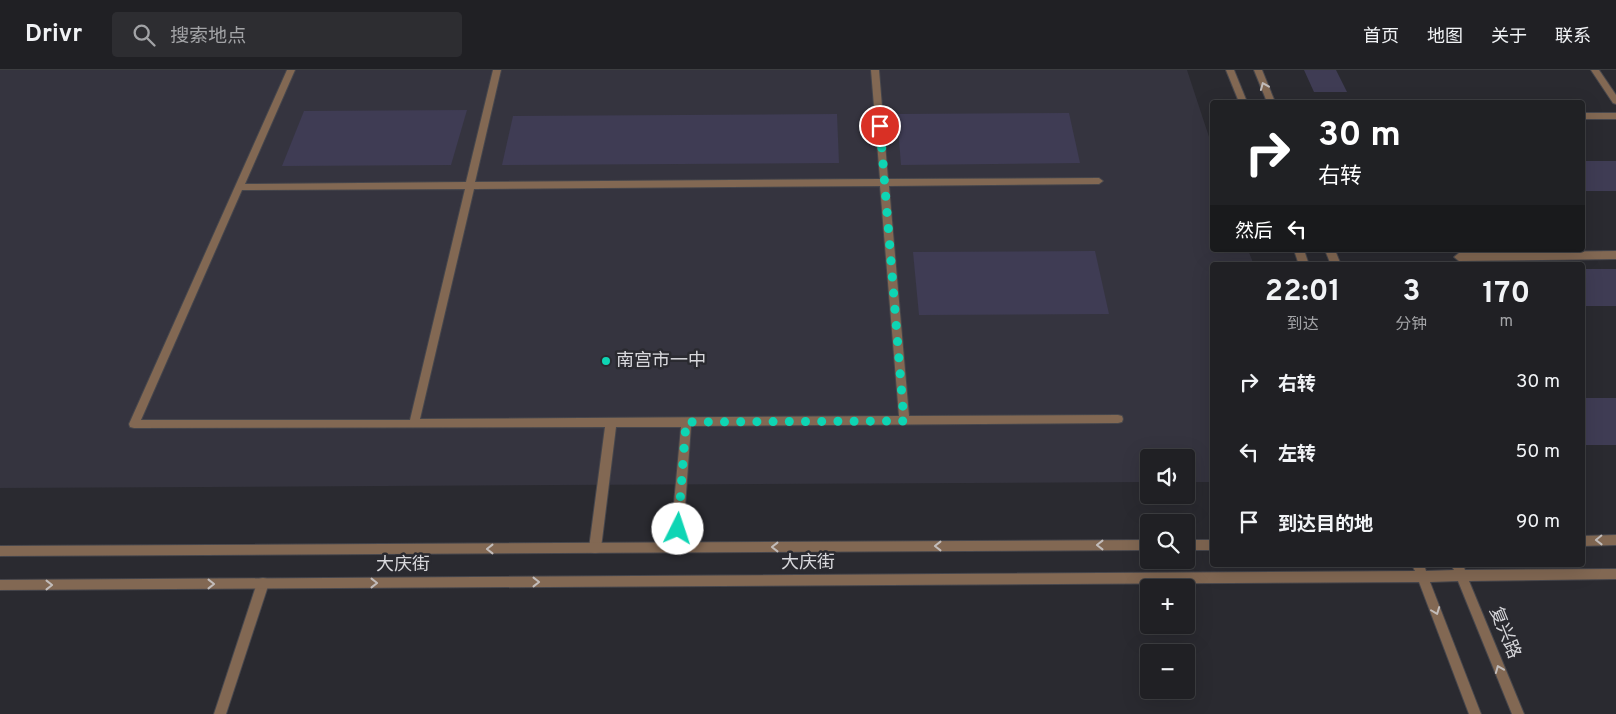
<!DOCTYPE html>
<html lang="zh">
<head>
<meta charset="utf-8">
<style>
  body { margin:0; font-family:Overpass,"Noto Sans SC",sans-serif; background:#2d2d31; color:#f1f3f6; height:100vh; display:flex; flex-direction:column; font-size:19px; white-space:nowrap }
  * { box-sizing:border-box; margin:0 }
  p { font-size:16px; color:#a2a3a6 }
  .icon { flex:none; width:28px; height:28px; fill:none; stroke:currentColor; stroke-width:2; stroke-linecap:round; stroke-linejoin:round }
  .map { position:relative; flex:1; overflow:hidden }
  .sheet { position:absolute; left:1210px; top:192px; width:375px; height:305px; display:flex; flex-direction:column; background:#202024; border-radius:5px; box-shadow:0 5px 20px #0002,0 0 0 1px #3d3e41 }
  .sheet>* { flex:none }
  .banner { position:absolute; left:1210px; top:30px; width:375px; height:152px; border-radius:5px; box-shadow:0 5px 20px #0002,0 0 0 1px #3d3e41; background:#202124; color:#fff; overflow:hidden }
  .buttons { position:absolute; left:1140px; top:379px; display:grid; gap:10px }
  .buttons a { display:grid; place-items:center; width:55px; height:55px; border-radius:5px; background:#202024; box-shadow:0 5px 20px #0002,0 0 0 1px #3d3e41; font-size:25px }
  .pin { position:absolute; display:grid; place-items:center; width:42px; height:42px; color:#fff; margin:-21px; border:2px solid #fff; border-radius:50%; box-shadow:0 1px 5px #0007 }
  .me { position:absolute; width:55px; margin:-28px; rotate:4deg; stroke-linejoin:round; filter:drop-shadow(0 0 4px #0008) }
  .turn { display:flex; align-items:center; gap:18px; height:105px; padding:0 25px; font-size:22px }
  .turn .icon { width:65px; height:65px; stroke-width:2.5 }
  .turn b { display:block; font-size:35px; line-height:42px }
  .then { display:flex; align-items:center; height:48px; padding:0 25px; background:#0003; gap:10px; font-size:19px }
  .eta { display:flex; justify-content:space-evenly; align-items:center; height:85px; text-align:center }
  .eta b { font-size:30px; font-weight:700; line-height:35px }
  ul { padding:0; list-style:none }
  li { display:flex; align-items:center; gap:15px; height:70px; padding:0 25px }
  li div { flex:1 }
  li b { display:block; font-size:19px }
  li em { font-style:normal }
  header { display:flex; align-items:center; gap:30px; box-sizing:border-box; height:70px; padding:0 25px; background:#202024; border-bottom:1px solid #3d3e41 }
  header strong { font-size:24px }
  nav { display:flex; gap:28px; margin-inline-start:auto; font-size:18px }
  .search { width:350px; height:45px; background:#2d2d31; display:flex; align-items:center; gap:12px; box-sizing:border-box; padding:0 18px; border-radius:5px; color:#a2a3a6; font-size:19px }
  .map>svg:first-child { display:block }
  .built { fill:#35343f }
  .building { fill:#3f3c54 }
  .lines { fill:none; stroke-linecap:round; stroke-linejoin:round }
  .service-casing { stroke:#46464c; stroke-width:2 }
  .minor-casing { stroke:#46464c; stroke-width:2 }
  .tertiary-casing { stroke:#46464c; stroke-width:2 }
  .service { fill:#826853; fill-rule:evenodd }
  .minor { fill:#826853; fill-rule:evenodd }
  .tertiary { fill:#826853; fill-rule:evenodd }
  .oneway { stroke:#c2bcba }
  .route { stroke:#0ed5b4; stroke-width:9; stroke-dasharray:0 16.2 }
  .poi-dot { fill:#0ed5b4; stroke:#2a2a30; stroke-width:2 }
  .labels { text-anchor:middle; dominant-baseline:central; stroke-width:5; stroke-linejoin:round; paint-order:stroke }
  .poi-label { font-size:18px; fill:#d8d8dc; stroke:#2a2a30; text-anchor:start }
  .street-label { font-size:18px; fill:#d8d8dc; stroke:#2a2a30 }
</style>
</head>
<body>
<header>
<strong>Drivr</strong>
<div class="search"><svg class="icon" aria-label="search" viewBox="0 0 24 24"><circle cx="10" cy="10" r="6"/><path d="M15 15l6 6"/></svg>搜索地点</div>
<nav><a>首页</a><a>地图</a><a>关于</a><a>联系</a></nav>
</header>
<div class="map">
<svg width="1616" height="644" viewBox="0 0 1616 644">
  <rect width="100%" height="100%" fill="#2a2a30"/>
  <path class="built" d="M0,0h1187l25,76v104h36l6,15h-42v217h-26v-24h-37v24l-1149,6z"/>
  <g class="building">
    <path d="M1304,0h32l11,22h-33z"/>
    <path d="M467,40l-16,55 -169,1 22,-55z"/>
    <path d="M1069,43l11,50 -179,2 -4,-51z"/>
    <path d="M837,44l2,49 -337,2 11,-49z"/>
    <rect x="1582" y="91" width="34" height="30"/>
    <path d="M1095,181l14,63 -190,1 -6,-63z"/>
    <rect x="1582" y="199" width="34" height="37"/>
    <rect x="1582" y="328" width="34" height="47"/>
  </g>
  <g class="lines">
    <g class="service-casing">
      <g id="service">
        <path d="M287,0h8l-50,114 221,-2 27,-112h8l-26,112 405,-3 -9,-109h8l9,109 211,-1 4,3 -4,3 -210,2 20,230 209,-1 4,1 1,3 -1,3 -4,1 -427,3 -9,121 -2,4 -4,1 -4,-1 -2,-4 11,-120h-65l-15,121 -2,4 -4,1 -4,-1 -2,-4 16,-121 -471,1 -4,-1 -1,-3zM880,116l19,230 -479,3 54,-230zM465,119l-55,231h-269l101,-230z"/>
        <path d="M1591,0h8l17,25v9l-3,-1z"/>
        <rect x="1582" y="43" width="34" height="6"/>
        <path d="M1616,181v8l-157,2 -5,-4 5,-4z"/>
      </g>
    </g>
    <g class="minor-casing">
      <path id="minor" d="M263,508l4,1 2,4 -43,131h-12l43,-131 2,-4z"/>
    </g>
    <g class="tertiary-casing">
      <g id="tertiary">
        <path d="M1226,0h8l13,32h-8z"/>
        <path d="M1254,0h8l13,32h-8z"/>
        <path d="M1294,180h10l5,15h-10z"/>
        <path d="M1325,180h10l6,15h-10z"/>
        <path d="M1616,465v10l-34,1v-10z"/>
        <path d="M1149,470v10l-1149,6v-10z"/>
        <rect x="1186" y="470" width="26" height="10"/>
        <path d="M1412,495h12l2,6 28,-1 -3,-5h12l2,5 151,-1v10l-147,2 55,133h-12l-54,-133 -28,1 51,132h-12l-50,-132 -1419,8v-10l1415,-9z"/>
      </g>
    </g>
    <use href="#service" class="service"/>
    <use href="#minor" class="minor"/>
    <use href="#tertiary" class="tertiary"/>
  </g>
  <defs><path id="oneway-chevron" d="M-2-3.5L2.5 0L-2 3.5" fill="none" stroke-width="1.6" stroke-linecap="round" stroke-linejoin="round" transform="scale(1.25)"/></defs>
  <g class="oneway">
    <use href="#oneway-chevron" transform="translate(1264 16) rotate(-112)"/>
    <use href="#oneway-chevron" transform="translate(1599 470) rotate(179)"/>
    <use href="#oneway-chevron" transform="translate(1100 475) rotate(180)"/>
    <use href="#oneway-chevron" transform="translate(938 476) rotate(180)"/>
    <use href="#oneway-chevron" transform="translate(775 477) rotate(180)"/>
    <use href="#oneway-chevron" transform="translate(490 479) rotate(180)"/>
    <use href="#oneway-chevron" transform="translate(536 512)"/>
    <use href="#oneway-chevron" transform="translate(374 513)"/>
    <use href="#oneway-chevron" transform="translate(211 514)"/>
    <use href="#oneway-chevron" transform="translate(49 515)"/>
    <use href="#oneway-chevron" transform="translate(1436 541) rotate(69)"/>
    <use href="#oneway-chevron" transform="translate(1499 599) rotate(-112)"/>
  </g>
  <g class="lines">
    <path class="route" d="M678,459l8,-107 218,-1 -24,-295"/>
  </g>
  <circle class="poi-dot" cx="606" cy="291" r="5"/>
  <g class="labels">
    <g class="poi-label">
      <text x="616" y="291">南宫市一中</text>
    </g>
    <g class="street-label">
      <text x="808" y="493">大庆街</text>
      <text x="403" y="495">大庆街</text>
      <text transform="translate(1504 563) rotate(68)">复兴路</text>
    </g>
  </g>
</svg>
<div class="buttons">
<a><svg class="icon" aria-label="sound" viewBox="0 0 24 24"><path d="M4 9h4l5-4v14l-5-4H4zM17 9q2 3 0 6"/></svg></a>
<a><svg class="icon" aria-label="search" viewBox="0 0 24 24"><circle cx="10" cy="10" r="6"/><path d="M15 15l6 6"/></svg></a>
<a>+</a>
<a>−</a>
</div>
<div class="pin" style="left:880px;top:56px;background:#d93025"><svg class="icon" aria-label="arrive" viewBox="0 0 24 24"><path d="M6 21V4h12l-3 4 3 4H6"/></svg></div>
<svg class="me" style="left:678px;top:459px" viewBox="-20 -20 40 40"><circle r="19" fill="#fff"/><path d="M0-13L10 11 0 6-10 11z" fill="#0ed5b4"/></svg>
<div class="banner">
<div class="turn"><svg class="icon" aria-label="right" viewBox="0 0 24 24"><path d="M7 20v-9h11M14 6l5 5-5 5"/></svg><div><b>30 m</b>右转</div></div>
<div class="then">然后<svg class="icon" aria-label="left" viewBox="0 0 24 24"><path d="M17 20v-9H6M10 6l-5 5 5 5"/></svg></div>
</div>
<section class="sheet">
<div class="eta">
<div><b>22:01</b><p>到达</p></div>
<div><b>3</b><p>分钟</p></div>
<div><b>170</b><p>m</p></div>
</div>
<ul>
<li><svg class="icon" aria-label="right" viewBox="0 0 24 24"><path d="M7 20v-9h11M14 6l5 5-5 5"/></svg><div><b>右转</b></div><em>30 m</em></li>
<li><svg class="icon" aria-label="left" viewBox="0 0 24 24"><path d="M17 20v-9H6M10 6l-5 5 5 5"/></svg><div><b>左转</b></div><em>50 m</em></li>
<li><svg class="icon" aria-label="arrive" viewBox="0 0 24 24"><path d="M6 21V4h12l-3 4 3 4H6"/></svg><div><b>到达目的地</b></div><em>90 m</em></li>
</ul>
</section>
</div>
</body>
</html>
